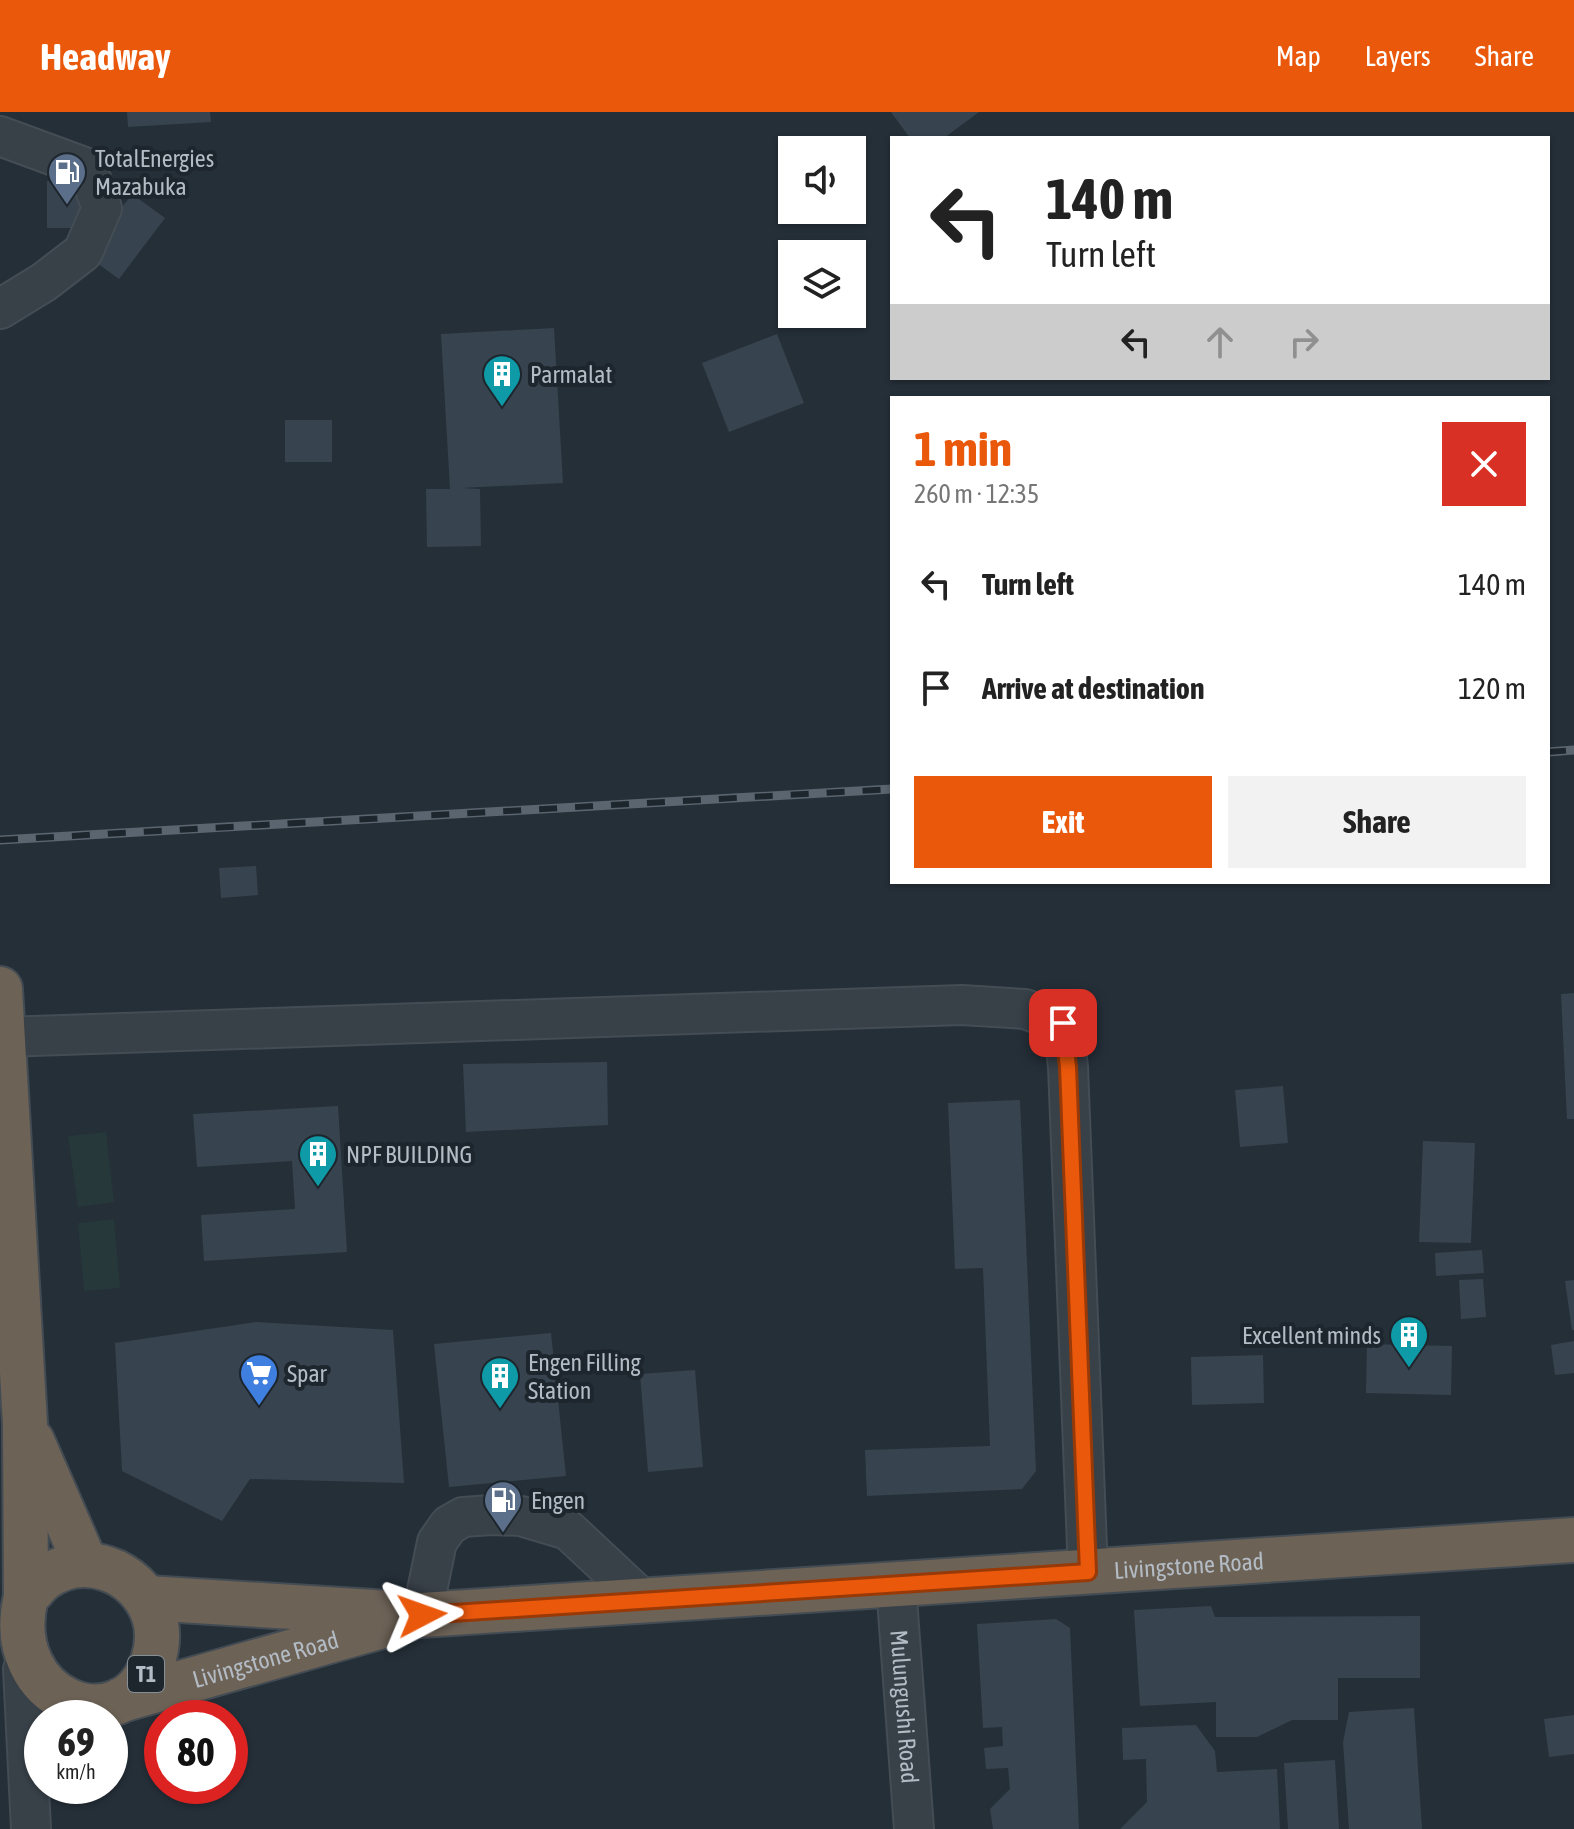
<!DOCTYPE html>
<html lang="en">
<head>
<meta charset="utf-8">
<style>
  body { margin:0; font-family:"Asap Condensed",sans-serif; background:#f2f2f2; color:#222; height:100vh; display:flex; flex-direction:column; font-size:30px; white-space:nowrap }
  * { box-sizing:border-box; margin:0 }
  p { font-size:26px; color:#767676 }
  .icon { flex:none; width:44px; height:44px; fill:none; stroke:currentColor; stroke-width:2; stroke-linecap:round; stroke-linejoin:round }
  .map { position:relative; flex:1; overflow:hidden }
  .sheet { position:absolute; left:890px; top:284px; width:660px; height:488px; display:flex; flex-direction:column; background:#fff; border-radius:0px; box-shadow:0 2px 6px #0004 }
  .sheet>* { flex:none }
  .top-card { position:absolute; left:890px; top:24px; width:660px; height:244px; border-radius:0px; box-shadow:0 2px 6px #0004; background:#fff; color:#222; overflow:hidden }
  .fabs { position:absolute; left:778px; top:24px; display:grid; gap:16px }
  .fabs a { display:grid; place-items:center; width:88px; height:88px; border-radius:0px; background:#fff; box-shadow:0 2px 6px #0004; font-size:40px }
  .speed { position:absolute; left:24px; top:1588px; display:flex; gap:16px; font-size:40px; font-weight:700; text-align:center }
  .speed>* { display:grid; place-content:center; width:104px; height:104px; border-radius:50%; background:#fff; box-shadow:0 2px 6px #0004; line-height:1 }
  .speed small { font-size:20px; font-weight:400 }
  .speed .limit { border:12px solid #d22; background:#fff; color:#111 }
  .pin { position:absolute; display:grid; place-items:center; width:68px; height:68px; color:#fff; margin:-34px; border-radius:16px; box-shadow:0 4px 12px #0006 }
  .me { position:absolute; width:88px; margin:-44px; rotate:86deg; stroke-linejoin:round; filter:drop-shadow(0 0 6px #0008) }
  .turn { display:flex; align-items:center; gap:28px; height:168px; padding:0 24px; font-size:36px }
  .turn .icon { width:104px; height:104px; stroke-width:2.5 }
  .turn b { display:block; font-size:56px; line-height:68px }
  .lanes { display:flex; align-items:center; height:76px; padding:0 24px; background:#0003; justify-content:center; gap:40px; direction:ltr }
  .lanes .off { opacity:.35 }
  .round { display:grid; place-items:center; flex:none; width:84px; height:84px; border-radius:0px; background:#f2f2f2 }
  .headline { display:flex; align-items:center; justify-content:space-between; height:136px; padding:0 24px }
  h1 { font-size:48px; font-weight:700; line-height:60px; color:#ea580c }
  .action { display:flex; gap:16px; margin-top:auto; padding:16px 24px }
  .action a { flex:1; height:92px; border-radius:0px; background:#ea580c; color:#fff; font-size:32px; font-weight:700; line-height:92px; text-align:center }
  .action a+a { background:#f2f2f2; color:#222 }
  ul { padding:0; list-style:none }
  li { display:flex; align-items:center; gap:24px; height:104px; padding:0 24px }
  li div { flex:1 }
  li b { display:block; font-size:30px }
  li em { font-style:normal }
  header { display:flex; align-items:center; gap:48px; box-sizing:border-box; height:112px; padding:0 40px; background:#ea580c; color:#fff }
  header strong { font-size:38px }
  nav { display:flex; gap:44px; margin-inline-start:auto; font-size:28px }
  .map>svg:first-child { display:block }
  .green { fill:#263839 }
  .building { fill:#37434e }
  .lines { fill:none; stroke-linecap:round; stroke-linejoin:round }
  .minor-casing { stroke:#444c54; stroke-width:42 }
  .highway-casing { stroke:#434b53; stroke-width:48 }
  .minor { stroke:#384048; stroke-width:38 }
  .highway { stroke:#6d6256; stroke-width:44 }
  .rail-casing { stroke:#5a656f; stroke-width:9 }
  .rail { stroke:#1d252d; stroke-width:6; stroke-dasharray:18; stroke-linecap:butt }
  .route-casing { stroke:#983908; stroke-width:20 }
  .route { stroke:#ea580c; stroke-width:14 }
  .labels { text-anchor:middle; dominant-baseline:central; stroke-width:8; stroke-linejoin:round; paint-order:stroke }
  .shield { fill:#1d252d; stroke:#868e97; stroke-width:2 }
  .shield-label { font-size:22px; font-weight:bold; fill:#b3bbc4 }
  .poi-label { font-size:24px; fill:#b3bbc4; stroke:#1d252d; text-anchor:start }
  .street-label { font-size:24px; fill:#b3bbc4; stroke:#1d252d }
</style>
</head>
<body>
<header>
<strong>Headway</strong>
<nav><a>Map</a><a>Layers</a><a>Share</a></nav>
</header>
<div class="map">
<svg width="1574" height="1717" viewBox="0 0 1574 1717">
  <rect width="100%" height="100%" fill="#252f38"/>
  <g class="green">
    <path d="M106,1020l8,70 -36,5 -10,-71z"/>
    <path d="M114,1107l6,69 -36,3 -6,-68z"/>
  </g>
  <g class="building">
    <path d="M127,0h83l1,10 -83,5z"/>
    <path d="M891,0h88l-35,26h-34z"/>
    <path d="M80,68l1,48h-34v-47z"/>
    <path d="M132,82l33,24 -46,61 -33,-24z"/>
    <path d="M554,216l9,155 -102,5 19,1 1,57 -54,1 -1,-58h24l-9,-155z"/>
    <path d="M777,222l27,69 -75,29 -27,-69z"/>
    <rect x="285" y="308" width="47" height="42"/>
    <path d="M256,754l2,29 -37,3 -2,-30z"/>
    <path d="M1574,881v126h-7l-6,-125z"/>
    <path d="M607,950l1,63 -142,7 -3,-68z"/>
    <path d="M1283,974l5,57 -48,4 -5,-57z"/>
    <path d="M1020,988l16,371 -14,18 -155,7 -2,-46 125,-4 -7,-178 -28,1 -7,-166z"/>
    <path d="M338,994l9,146 -143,9 -3,-46 94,-6 -3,-48 -95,6 -4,-53z"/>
    <path d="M1423,1029l52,2 -4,100 -52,-1z"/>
    <path d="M1482,1138l2,23 -48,3 -1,-23z"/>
    <path d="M1483,1167l3,38 -25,2 -2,-39z"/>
    <path d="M1574,1168v50h-2l-7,-49z"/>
    <path d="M256,1210l137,8 11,153 -154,-4 -28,42 -100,-50 -7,-128z"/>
    <path d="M551,1221l15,143 -117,11 -15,-143z"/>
    <path d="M1574,1229v32l-19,2 -4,-30z"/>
    <path d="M1367,1232l85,2 -1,49 -85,-2z"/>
    <path d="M1263,1243l1,48 -72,2 -1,-48z"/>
    <path d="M695,1258l8,97 -55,5 -8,-98z"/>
    <path d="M1211,1494l4,11 205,-1v62h-82v42h-46l-35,17h-41v-35l-76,4 -6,-96z"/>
    <path d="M1056,1507l14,9 9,201h-86l-3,-20 20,-20 -2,-21 -22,1 -2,-21 19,-2 -1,-19 -19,1 -6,-104z"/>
    <path d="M1414,1596l8,121h-73l-6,-87 6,-30z"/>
    <path d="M1574,1603v39l-25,3 -5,-38z"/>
    <path d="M1196,1613l19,26 2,21 60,-3 3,60h-160l27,-27 -1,-43 -23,1 -1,-32z"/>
    <path d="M1335,1648l4,69h-51l-4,-66z"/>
  </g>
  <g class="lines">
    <g class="minor-casing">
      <g id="minor">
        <path d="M0,24l87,32 15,40 -19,44 -39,30 -44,27"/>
        <path d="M3,925l959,-32 63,4 38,14 5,44 20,505"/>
        <path id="s1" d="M896,1473l18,244"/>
        <path d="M422,1503l15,-73 12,-17 14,-8 28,-2 30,1 47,14 76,71"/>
        <path d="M23,1557l8,160"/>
      </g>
    </g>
    <g class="highway-casing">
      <g id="highway">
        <path d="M0,877l25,435 1,173c-26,104 97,151 127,64 5,-16 6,-32 0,-48 -17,-44 -70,-63 -110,-34 -6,5 -11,12 -17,18"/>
        <path d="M32,1329l54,124"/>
        <path id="s2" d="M147,1486l275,17 1152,-75"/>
        <path id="s3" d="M121,1588l268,-76"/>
      </g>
    </g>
    <use href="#minor" class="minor"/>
    <use href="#highway" class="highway"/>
    <g class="rail-casing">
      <g id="rail">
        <path d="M1548,640l26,-2"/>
        <path d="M0,728l892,-51"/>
      </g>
    </g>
    <use href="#rail" class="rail"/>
  </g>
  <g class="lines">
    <g class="route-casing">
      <path id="route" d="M422,1503l666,-43 -20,-505 -5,-44"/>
    </g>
    <use href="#route" class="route"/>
  </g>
  <defs>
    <g id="fuel-pin" transform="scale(2)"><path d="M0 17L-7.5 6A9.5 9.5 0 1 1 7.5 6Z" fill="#5c6f8a" stroke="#1d252d"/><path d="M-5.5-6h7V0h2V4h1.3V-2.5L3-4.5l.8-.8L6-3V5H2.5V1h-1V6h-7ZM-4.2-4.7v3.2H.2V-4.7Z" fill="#fff"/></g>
    <g id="building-pin" transform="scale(2)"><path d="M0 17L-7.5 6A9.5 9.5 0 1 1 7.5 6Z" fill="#0f9aa8" stroke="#1d252d"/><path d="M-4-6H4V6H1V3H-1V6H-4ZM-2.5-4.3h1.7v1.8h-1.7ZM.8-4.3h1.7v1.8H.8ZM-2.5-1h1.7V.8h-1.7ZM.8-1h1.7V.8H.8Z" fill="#fff"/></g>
    <g id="supermarket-pin" transform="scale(2)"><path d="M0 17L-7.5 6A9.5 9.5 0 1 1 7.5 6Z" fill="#3f7fe0" stroke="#1d252d"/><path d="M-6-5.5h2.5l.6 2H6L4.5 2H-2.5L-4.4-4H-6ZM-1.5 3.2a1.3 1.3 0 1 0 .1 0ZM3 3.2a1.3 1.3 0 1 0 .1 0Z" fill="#fff"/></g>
  </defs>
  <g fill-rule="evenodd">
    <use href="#fuel-pin" x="67" y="60"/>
    <use href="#building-pin" x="502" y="262"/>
    <use href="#building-pin" x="318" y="1042"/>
    <use href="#building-pin" x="1409" y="1223"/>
    <use href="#supermarket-pin" x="259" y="1261"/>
    <use href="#building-pin" x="500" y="1264"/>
    <use href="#fuel-pin" x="503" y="1388"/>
  </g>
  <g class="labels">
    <rect class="shield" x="128" y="1544" width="36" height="36" rx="6"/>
    <g class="shield-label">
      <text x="146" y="1562">T1</text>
    </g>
    <g class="poi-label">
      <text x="95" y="46">TotalEnergies<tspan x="95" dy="28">Mazabuka</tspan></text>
      <text x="530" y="262">Parmalat</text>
      <text x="346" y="1042">NPF BUILDING</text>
      <text x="1381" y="1223" text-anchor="end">Excellent minds</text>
      <text x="528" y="1250">Engen Filling<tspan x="528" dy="28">Station</tspan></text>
      <text x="287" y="1261">Spar</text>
      <text x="531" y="1388">Engen</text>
    </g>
    <g class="street-label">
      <text stroke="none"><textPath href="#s2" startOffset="1044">Livingstone Road</textPath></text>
      <text stroke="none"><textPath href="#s3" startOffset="150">Livingstone Road</textPath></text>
      <text stroke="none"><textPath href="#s1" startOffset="122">Mulungushi Road</textPath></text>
    </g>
  </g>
</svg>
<div class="fabs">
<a><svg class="icon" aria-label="sound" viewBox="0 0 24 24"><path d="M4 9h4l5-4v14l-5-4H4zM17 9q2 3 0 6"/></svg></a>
<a><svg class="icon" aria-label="layers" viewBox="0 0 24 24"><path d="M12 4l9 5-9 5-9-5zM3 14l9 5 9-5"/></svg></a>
</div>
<div class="speed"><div>69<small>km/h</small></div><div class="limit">80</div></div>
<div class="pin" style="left:1063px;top:911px;background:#d93025"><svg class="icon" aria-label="arrive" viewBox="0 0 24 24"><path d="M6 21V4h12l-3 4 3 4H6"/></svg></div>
<svg class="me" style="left:422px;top:1503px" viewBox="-20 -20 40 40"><path d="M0-17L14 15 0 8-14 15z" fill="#ea580c" stroke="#fff" stroke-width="4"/></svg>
<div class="top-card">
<div class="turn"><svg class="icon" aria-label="left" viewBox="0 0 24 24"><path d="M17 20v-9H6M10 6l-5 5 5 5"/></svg><div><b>140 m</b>Turn left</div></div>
<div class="lanes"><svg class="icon" aria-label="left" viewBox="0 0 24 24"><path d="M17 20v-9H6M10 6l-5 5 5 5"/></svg><svg class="icon off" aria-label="ahead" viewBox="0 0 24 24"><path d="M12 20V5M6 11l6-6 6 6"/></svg><svg class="icon off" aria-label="right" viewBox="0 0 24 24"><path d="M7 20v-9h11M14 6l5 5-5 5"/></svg></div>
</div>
<section class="sheet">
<div class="headline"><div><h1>1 min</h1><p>260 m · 12:35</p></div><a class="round" style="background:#d93025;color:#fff"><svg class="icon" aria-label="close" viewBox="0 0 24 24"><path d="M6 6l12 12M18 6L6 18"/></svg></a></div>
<ul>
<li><svg class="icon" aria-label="left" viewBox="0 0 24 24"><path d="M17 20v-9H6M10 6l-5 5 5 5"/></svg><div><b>Turn left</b></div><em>140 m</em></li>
<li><svg class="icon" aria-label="arrive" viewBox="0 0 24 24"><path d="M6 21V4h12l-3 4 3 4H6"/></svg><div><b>Arrive at destination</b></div><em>120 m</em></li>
</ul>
<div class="action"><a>Exit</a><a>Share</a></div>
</section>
</div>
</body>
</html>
